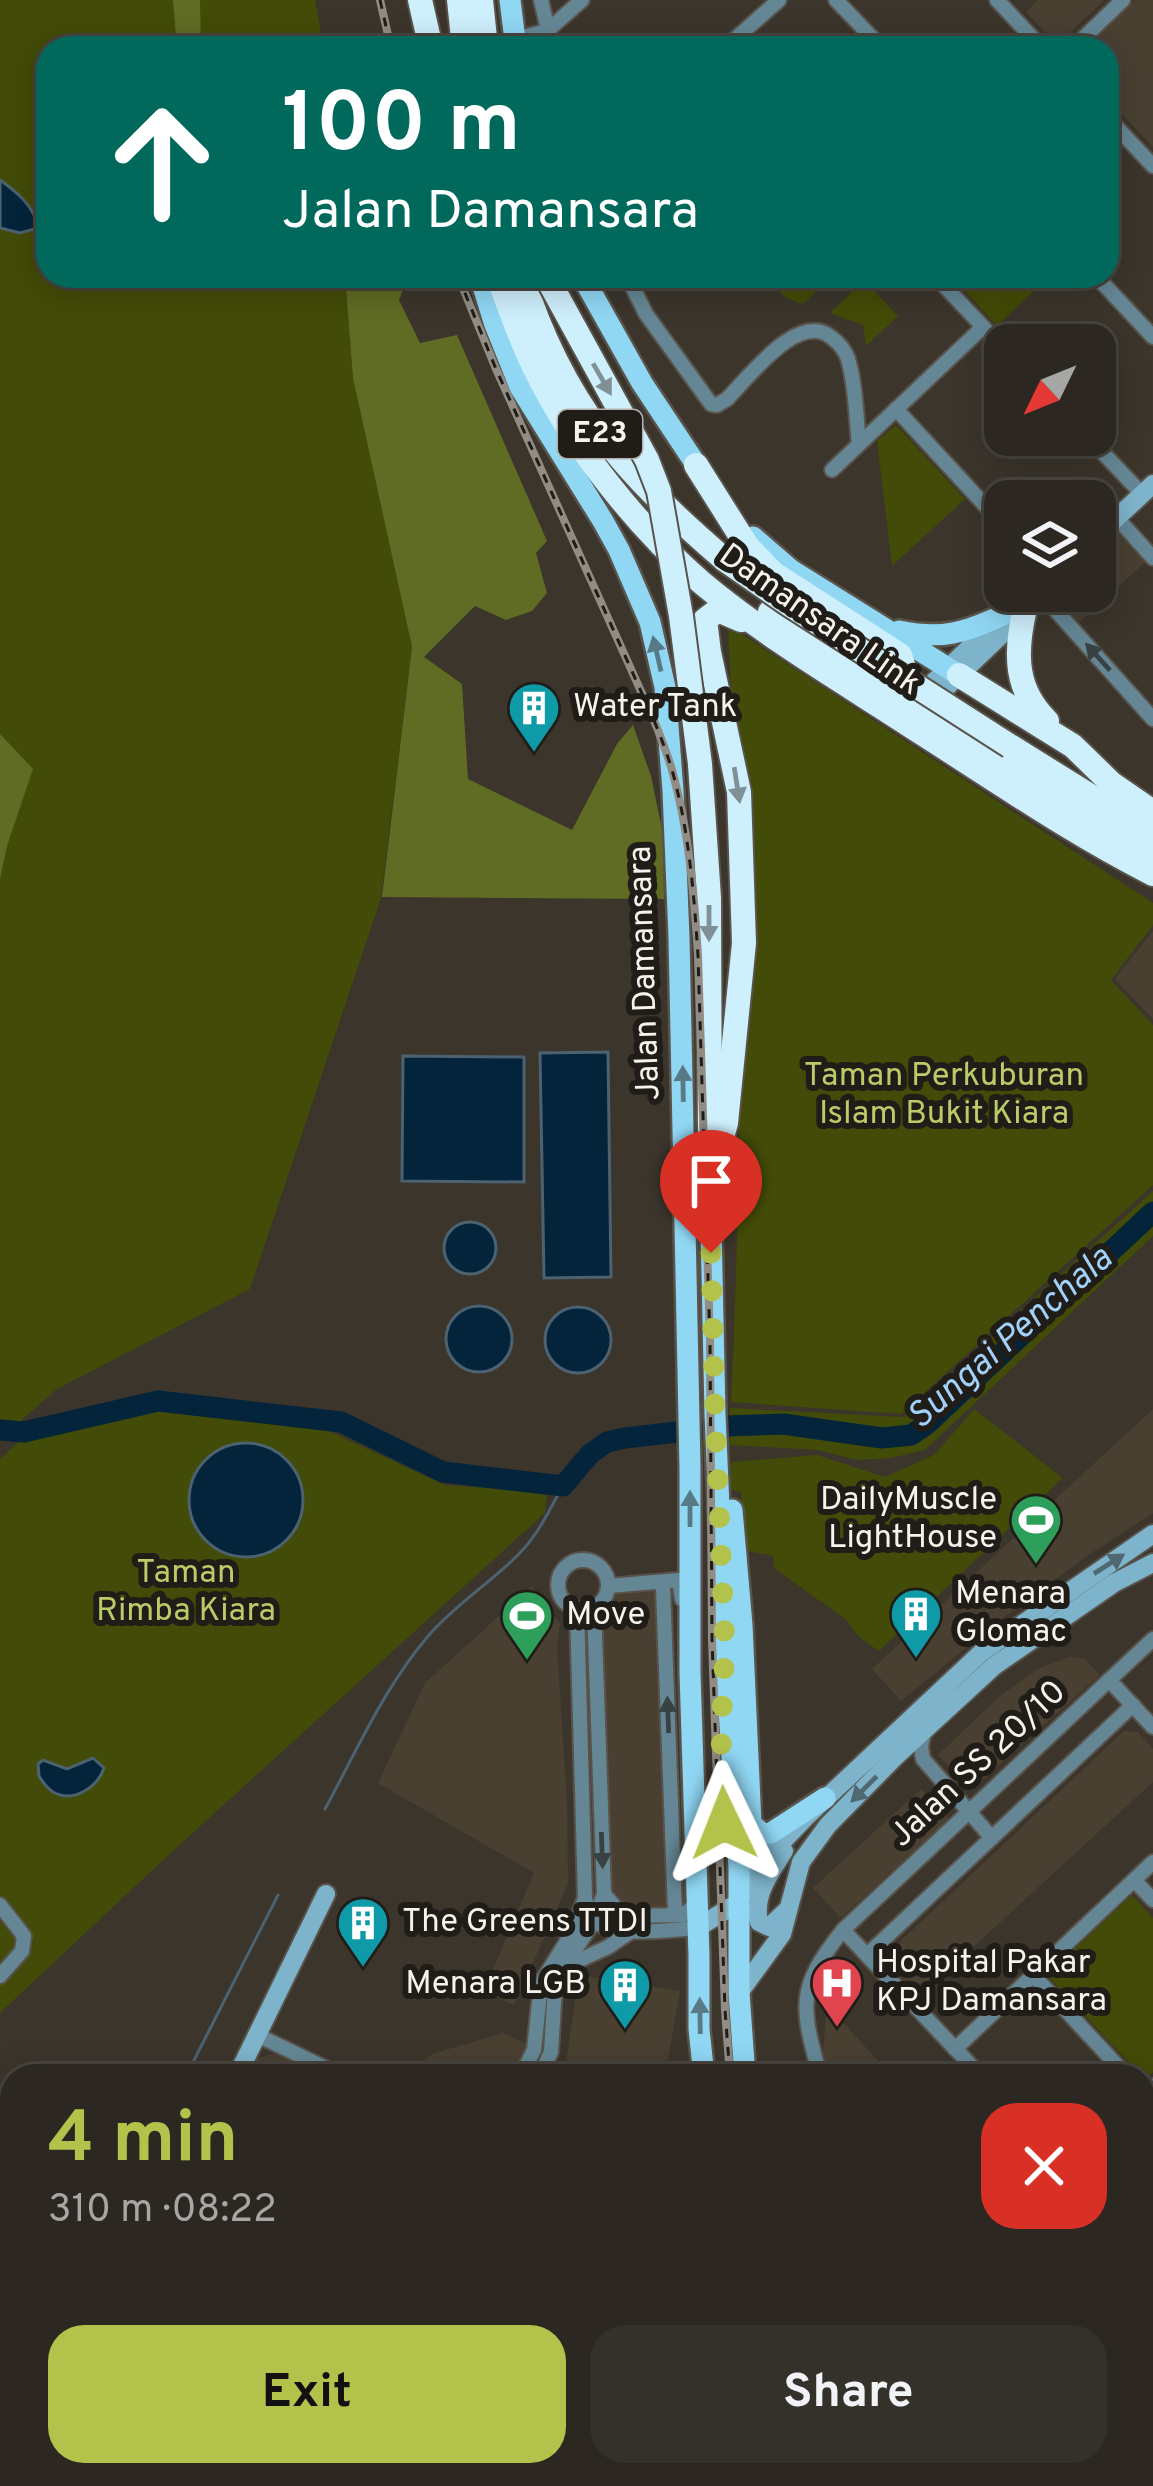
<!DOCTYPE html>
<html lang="en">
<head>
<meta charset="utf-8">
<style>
  body { margin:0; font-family:Overpass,sans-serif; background:#34302a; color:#f1f3f6; height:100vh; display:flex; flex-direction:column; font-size:45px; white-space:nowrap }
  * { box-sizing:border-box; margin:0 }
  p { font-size:39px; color:#a6a6a5 }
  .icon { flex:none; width:66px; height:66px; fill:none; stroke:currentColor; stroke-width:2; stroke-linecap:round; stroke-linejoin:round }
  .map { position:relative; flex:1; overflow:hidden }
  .sheet { position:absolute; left:0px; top:2064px; width:1155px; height:423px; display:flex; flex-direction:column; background:#2c2821; border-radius:36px 36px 0 0; box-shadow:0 6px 30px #0003,0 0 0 3px #48443f }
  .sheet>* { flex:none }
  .banner { position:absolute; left:36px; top:36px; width:1083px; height:252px; border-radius:36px; box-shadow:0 6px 30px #0003,0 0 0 3px #48443f; background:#00695c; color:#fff; overflow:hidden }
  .needle { width:78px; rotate:227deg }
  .buttons { position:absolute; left:984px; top:324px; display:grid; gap:24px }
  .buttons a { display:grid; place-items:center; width:132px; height:132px; border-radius:24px; background:#2c2821; box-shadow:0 6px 30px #0003,0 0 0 3px #48443f; font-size:60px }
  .pin { position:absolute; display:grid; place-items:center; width:102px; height:102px; color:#fff; margin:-123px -51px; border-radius:50% 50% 50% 0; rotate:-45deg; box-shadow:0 0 12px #0007 }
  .pin .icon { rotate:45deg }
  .me { position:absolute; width:132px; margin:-66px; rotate:358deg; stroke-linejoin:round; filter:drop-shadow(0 0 9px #0008) }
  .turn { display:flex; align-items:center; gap:42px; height:252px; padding:0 48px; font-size:54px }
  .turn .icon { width:156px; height:156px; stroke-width:2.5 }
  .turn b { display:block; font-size:84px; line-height:102px }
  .round { display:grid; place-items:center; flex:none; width:126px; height:126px; border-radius:36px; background:#34302a }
  .summary { display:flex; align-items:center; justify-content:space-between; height:204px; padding:0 48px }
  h1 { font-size:72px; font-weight:700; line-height:90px; color:#b3c24b }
  .action { display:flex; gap:24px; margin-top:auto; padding:24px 48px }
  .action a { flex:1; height:138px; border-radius:36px; background:#b3c24b; color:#111; font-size:48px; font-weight:700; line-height:138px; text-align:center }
  .action a+a { background:#34302a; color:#f1f3f6 }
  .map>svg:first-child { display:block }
  .built { fill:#494032 }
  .green { fill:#424b07 }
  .forest { fill:#606b23 }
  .water { fill:#03243b; stroke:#4c6270; stroke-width:3 }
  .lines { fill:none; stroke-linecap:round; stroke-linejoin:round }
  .stream { stroke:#4c6270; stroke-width:3 }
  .river { stroke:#03243b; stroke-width:21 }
  .street-casing { stroke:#59534b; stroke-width:18 }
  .secondary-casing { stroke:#59534b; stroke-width:22 }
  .primary-casing { stroke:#59534b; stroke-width:26 }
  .highway-casing { stroke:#59534b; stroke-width:28 }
  .street { stroke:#658795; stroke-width:14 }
  .secondary { stroke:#7eb4cb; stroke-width:18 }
  .primary { stroke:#90d7f4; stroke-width:21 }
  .highway { stroke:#ceeffc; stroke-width:24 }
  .rail-casing { stroke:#918c84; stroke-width:8 }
  .rail { stroke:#201d19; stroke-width:3; stroke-dasharray:9; stroke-linecap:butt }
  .highway-bridge-casing { stroke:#59534b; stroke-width:28; stroke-linecap:butt }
  .highway-bridge { stroke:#ceeffc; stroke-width:24 }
  .oneway { fill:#809096 }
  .oneway2 { fill:#587a86 }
  .oneway3 { fill:#384244 }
  .oneway4 { fill:#4f6872 }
  .route { stroke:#b3c24b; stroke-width:21; stroke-dasharray:0 37.8 }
  .labels { text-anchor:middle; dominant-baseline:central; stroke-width:12; stroke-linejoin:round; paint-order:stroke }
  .shield { fill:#201d19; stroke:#b6b2ad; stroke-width:3 }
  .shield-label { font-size:30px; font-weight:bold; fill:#f6f2ec }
  .street-label { font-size:33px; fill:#f6f2ec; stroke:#201d19 }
  .poi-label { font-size:33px; fill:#f6f2ec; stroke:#201d19; text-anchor:start }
  .park-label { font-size:33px; fill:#bacb68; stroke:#201d19 }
  .water-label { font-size:36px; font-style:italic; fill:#a1d1fa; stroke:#201d19 }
</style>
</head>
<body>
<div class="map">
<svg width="1153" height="2486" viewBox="0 0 1153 2486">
  <rect width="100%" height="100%" fill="#3b352c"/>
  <g class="built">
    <path d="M1038,0h66l-47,45 -31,-33z"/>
    <path d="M1135,0h18v147l-46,-49v-50h-23z"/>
    <path d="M1121,528l28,31 -73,66 -27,-29 5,-5h41v-39z"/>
    <path d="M1153,931v88l-38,-40z"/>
    <path d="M1153,1409v104l-63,41 -91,67 -98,80 -29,-32z"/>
    <path d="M659,1585l11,326 -36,1 -15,-8 -11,-12 -10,-278 18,-26z"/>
    <path d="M532,1586l28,38 -3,22 10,157 1,81 -54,121 -30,-14 50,-118 -156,-90 47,-100z"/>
    <path d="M1070,1657l14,1 16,17 -129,115 -33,-35 62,-59 37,-27z"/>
    <path d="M1124,1731l14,1 15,17v33l-233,214 -30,-31 -2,-12z"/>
    <path d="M921,1789l28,30 -108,99 -28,-30z"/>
    <path d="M579,1975l101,16 -15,85h-101z"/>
    <path d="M827,2005l65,71h-64l-5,-23z"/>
    <path d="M503,2033l27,12 -11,26 -8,5h-105l26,-22z"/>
    <path d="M276,2053l47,23h-75l10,-18z"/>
    <path d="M82,2475h130l-6,11h-130z"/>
    <path d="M250,2475h204l23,11h-230z"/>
  </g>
  <g class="green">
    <path d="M0,0h315l9,48h-276v228h297l8,102 59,269 -31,251 -131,391 -193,100 -57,50z"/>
    <path d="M764,276h68l-29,28 -17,-6z"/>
    <path d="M975,276h75l-53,50 -35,-38z"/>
    <path d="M864,280l34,36 -32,30 -3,-21 -33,-12z"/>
    <path d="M896,425l69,74 -73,67 -15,-125z"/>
    <path d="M728,625l425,278v22l-42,55 42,45v160l-252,229 -170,-12c13,-259 8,-518 -3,-777z"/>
    <path d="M1153,1191v45l-228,214 -34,8 -35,2 -38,-10 -89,-5 1,-37 173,9z"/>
    <path d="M161,1406l163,23 121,56 102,8 -2,20 -371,337 -174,163v-554l21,-19z"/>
    <path d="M974,1409l89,69 -184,173 -19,-13 -15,-19 -71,-51 -1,-12 -30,-6 -2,-58 -10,-2v-28l86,-7 68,22 49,-22z"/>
    <path d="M1132,1895l21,23v154l-8,8 -98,-105z"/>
  </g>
  <g class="forest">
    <path d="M173,0h27l1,48h-24z"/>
    <path d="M345,276h63l-9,24 21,43 37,-8 90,206 -11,12 11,40 -15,18 -26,9 -31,-14 -51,51 38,27 6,95 104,51 45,-86 16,-19 18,51 12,58 1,65 -282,-2 30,-250 -59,-269z"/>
    <path d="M0,734l33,35 -26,77 -7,33z"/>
  </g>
  <g class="water">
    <path d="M0,180c18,13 34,26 38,48l-18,5 -20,-5z"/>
    <path d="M608,1052l3,225 -67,1 -4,-225z"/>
    <path d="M403,1056l121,1v125l-122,-1z"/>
    <circle cx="470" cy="1248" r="26"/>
    <circle cx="479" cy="1339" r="33"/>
    <circle cx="578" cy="1340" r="33"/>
    <circle cx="246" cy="1500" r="57"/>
    <path d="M93,1758l11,10c-6,18 -30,36 -51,24 -6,-4 -11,-11 -14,-16l-1,-12 5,-4 24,9z"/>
  </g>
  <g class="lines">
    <g class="stream">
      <path d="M325,1809c32,-59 60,-123 104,-174 26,-30 61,-52 89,-80 22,-22 30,-44 45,-69"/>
      <path d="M186,2076l92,-181"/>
      <path d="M0,2439l12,-23"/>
    </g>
    <path class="river" d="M0,1430l24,2 134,-31 183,21 102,50 120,14 27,-32 17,-12 18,-4 103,-12 55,-2 99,14 29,-3 16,-11 226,-212"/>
    <g class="street-casing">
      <g id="street">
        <path d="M541,0l11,48"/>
        <path d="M836,0l46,48"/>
        <path d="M997,0l45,48"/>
        <path d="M515,39l32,-8 35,-31"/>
        <path d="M725,48l54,-48"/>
        <path d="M1073,48l50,-48"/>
        <path d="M1107,117l46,49"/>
        <path d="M627,276l19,38 65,90 6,1 10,-6c23,-23 71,-88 104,-62 8,6 14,13 17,22 8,27 8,58 11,85"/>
        <path d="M935,276l70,74"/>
        <path d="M1096,276l57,61"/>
        <path d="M847,279l4,-3"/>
        <path d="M896,409l109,118"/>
        <path d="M1086,435l56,59"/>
        <path d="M832,470l151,-143"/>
        <path d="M1117,518l36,40"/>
        <path d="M1042,595l111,124"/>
        <circle cx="583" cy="1585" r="25"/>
        <path d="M660,1582l3,6 12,323 -2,4"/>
        <path d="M608,1586l71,-6 3,19"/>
        <path d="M577,1609l8,289c1,4 3,15 6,19 16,23 82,12 106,11"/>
        <path d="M1109,1680l44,47"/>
        <path d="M924,1731l-3,16 2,12 69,79"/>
        <path d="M1134,1880l19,20"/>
        <path d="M604,1894l12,14 17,8 50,-1 10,-8 2,-8"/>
        <path d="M0,1905l24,31 -2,15 -22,25"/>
        <path d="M843,1930l138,146"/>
        <path d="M867,1955l266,-250"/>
        <path d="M569,1965l39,-18 22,-15"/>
        <path d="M1033,1975l94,101"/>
        <path d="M257,2035l85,41"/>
        <path d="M955,2049l198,-187"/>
        <path d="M521,2076l13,-26 6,-57 4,-15 28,-45 13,-35"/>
        <path d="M540,2076l11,-24 4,-65 9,-20 30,-46 10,-27 -10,-287"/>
        <path d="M820,2076c-19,-70 -24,-87 23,-146l310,-291"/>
        <path d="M1143,2095l10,-9"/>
        <path d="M0,2180l12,6"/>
        <path d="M0,2212l12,6"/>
        <path d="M1143,2251l10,-9"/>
        <path d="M1143,2408l10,-9"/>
        <path d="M453,2475l22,11"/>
        <path d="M621,2475l21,11"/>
        <path d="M1109,2475l15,11"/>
        <path d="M73,2486l6,-11"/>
        <path d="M209,2486l5,-11"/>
        <path d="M236,2486l6,-11"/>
        <path d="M661,2486l11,-4 4,-7"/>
        <path d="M815,2486l2,-11"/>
        <path d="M943,2486l2,-11"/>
      </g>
    </g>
    <g class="secondary-casing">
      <g id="secondary">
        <path d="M1095,538l58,-54"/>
        <path d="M915,700l113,-109"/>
        <path d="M929,704l118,-113"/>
        <path d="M784,1851c-14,22 -31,44 -25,71l10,5 17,-16"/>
        <path d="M697,1928l42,-26 20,-36 46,-48 177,-166 171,-118"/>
        <path d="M739,1993l43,-59 19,-72 27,-37 68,-69 98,-90 120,-83 39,-20"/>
        <path d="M237,2076l89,-182"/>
        <path d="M500,2475l21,11"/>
        <path d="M559,2475l21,11"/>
        <path d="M14,2486l5,-11"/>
        <path d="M43,2486l5,-11"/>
      </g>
    </g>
    <g class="primary-casing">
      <g id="primary">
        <path d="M510,0l6,48"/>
        <path d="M480,276l14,46 26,65 83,134 16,29 31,72 15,65 8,104 6,146 11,531v205l9,282v74l5,47"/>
        <path d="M582,276l60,107 61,92"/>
        <path d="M753,537l38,33 168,105"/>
        <path d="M899,631c43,9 65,2 104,-16"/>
        <path d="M710,1180l5,234 10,233 14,220v126l6,83"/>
        <path d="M732,1510l10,115 9,199 12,10 8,-1 54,-35"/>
        <path d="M697,2486l2,-11"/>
        <path d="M733,2486l2,-11"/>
      </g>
    </g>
    <g class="highway-casing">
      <g id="highway">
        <path d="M420,0l11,48"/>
        <path d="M459,0l5,48"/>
        <path d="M481,0l5,48"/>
        <path d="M498,276c11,31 22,63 37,93 37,76 103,159 167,214 67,56 145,101 218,149 77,49 152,101 233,142"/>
        <path d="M522,276c40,128 103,198 203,284"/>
        <path d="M696,465l51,81 26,27 127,82 4,13 -9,13h-7"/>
        <path d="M770,612l379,245"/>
        <path d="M1024,613c-9,41 -9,77 23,108"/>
        <path d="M959,675l114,71 38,37 42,29"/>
        <path d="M1010,746l143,89"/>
        <path d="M700,764l9,134 1,250"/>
        <path d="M710,1180l16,-57 18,-180 -5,-151 -30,-140 -4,-32 13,-10 23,10"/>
      </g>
    </g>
    <use href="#street" class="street"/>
    <use href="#secondary" class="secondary"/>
    <use href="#primary" class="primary"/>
    <use href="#highway" class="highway"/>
    <g class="rail-casing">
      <g id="rail">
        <path d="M380,0l11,48"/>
        <path d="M458,276l38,93 157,349c7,17 14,35 19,52 17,60 22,124 26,186l12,384 2,299 13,371 5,66"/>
        <path d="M718,2486l3,-11"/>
      </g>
    </g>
    <use href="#rail" class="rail"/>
    <g class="highway-bridge-casing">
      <g id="highway-bridge">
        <path d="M546,276l101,184 12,31 22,125 19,148"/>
        <path d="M725,560l65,45 220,141"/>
      </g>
    </g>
    <use href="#highway-bridge" class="highway-bridge"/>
  </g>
  <defs><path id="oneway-solid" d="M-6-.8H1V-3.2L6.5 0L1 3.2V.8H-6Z" transform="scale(3)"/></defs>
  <g class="oneway">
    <use href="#oneway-solid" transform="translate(602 379) rotate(60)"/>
    <use href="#oneway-solid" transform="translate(737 785) rotate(81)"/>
    <use href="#oneway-solid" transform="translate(709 923) rotate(90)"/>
  </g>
  <g class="oneway2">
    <use href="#oneway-solid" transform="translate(657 654) rotate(-103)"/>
    <use href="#oneway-solid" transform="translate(683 1084) rotate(-91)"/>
    <use href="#oneway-solid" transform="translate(690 1509) rotate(-90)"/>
    <use href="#oneway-solid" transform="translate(700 2016) rotate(-91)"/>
  </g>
  <g class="oneway3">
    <use href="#oneway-solid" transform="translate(1098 657) rotate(-132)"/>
    <use href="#oneway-solid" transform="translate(668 1715) rotate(-92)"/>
    <use href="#oneway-solid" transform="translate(602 1850) rotate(88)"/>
  </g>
  <g class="oneway4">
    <use href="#oneway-solid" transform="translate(1109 1564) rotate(-33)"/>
    <use href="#oneway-solid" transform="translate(864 1789) rotate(135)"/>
  </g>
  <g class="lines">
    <path class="route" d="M711,1253l4,161 10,233 -4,87 3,89"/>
  </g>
  <defs>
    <g id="building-pin" transform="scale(2.7)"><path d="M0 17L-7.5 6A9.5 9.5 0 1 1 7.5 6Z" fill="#0f9aa8" stroke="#201d19"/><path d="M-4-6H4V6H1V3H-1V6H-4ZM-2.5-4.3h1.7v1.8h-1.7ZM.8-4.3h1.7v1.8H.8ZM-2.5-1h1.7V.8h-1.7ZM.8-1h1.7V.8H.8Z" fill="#fff"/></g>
    <g id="stadium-pin" transform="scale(2.7)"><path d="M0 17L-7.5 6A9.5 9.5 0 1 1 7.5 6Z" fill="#2e9e5b" stroke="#201d19"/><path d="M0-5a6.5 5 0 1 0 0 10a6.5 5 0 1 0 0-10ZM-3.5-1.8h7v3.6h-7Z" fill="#fff"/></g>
    <g id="hospital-pin" transform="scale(2.7)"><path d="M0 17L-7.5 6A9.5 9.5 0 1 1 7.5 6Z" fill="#e0444e" stroke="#201d19"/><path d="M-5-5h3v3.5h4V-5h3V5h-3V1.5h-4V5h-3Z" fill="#fff"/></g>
  </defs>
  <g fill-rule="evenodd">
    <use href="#building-pin" x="534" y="708"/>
    <use href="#stadium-pin" x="1036" y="1520"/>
    <use href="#building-pin" x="916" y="1614"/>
    <use href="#stadium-pin" x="527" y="1616"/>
    <use href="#building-pin" x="363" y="1923"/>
    <use href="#hospital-pin" x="837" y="1983"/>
    <use href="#building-pin" x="625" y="1985"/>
  </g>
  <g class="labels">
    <rect class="shield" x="558" y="410" width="84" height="48" rx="9"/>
    <g class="shield-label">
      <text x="600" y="434">E23</text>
    </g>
    <g class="street-label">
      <text transform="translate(819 621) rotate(35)">Damansara Link</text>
      <text transform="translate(646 973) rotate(-92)">Jalan Damansara</text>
      <text transform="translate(979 1765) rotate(-43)">Jalan SS 20/10</text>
    </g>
    <g class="poi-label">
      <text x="573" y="708">Water Tank</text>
      <text x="997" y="1501" text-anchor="end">DailyMuscle<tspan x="997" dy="38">LightHouse</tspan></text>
      <text x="955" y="1595">Menara<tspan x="955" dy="38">Glomac</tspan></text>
      <text x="566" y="1616">Move</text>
      <text x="402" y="1923">The Greens TTDI</text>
      <text x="876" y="1964">Hospital Pakar<tspan x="876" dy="38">KPJ Damansara</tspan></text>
      <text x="586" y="1985" text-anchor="end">Menara LGB</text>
    </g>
    <g class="park-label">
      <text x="944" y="1077">Taman Perkuburan<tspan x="944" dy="38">Islam Bukit Kiara</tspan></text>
      <text x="186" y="1574">Taman<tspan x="186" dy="38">Rimba Kiara</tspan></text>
    </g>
    <g class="water-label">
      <text transform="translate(1011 1339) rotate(-41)">Sungai Penchala</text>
    </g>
  </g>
</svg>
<div class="buttons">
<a><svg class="needle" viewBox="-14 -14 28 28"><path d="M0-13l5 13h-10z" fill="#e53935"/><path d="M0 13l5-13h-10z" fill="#a6a6a5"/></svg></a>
<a><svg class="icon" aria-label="layers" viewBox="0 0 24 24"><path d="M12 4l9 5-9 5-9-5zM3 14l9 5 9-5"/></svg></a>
</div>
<div class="pin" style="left:711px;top:1253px;background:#d93025"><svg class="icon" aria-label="arrive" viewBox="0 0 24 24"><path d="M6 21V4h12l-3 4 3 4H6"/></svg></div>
<svg class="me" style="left:724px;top:1823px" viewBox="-20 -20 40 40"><path d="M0-17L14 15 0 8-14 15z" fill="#b3c24b" stroke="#fff" stroke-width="4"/></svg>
<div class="banner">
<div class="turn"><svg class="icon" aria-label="ahead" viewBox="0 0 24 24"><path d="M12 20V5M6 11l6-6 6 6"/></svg><div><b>100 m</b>Jalan Damansara</div></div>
</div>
<section class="sheet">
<div class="summary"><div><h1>4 min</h1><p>310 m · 08:22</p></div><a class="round" style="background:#d93025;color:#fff"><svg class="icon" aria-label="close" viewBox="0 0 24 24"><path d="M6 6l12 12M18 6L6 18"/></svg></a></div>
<div class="action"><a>Exit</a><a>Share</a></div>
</section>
</div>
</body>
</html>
